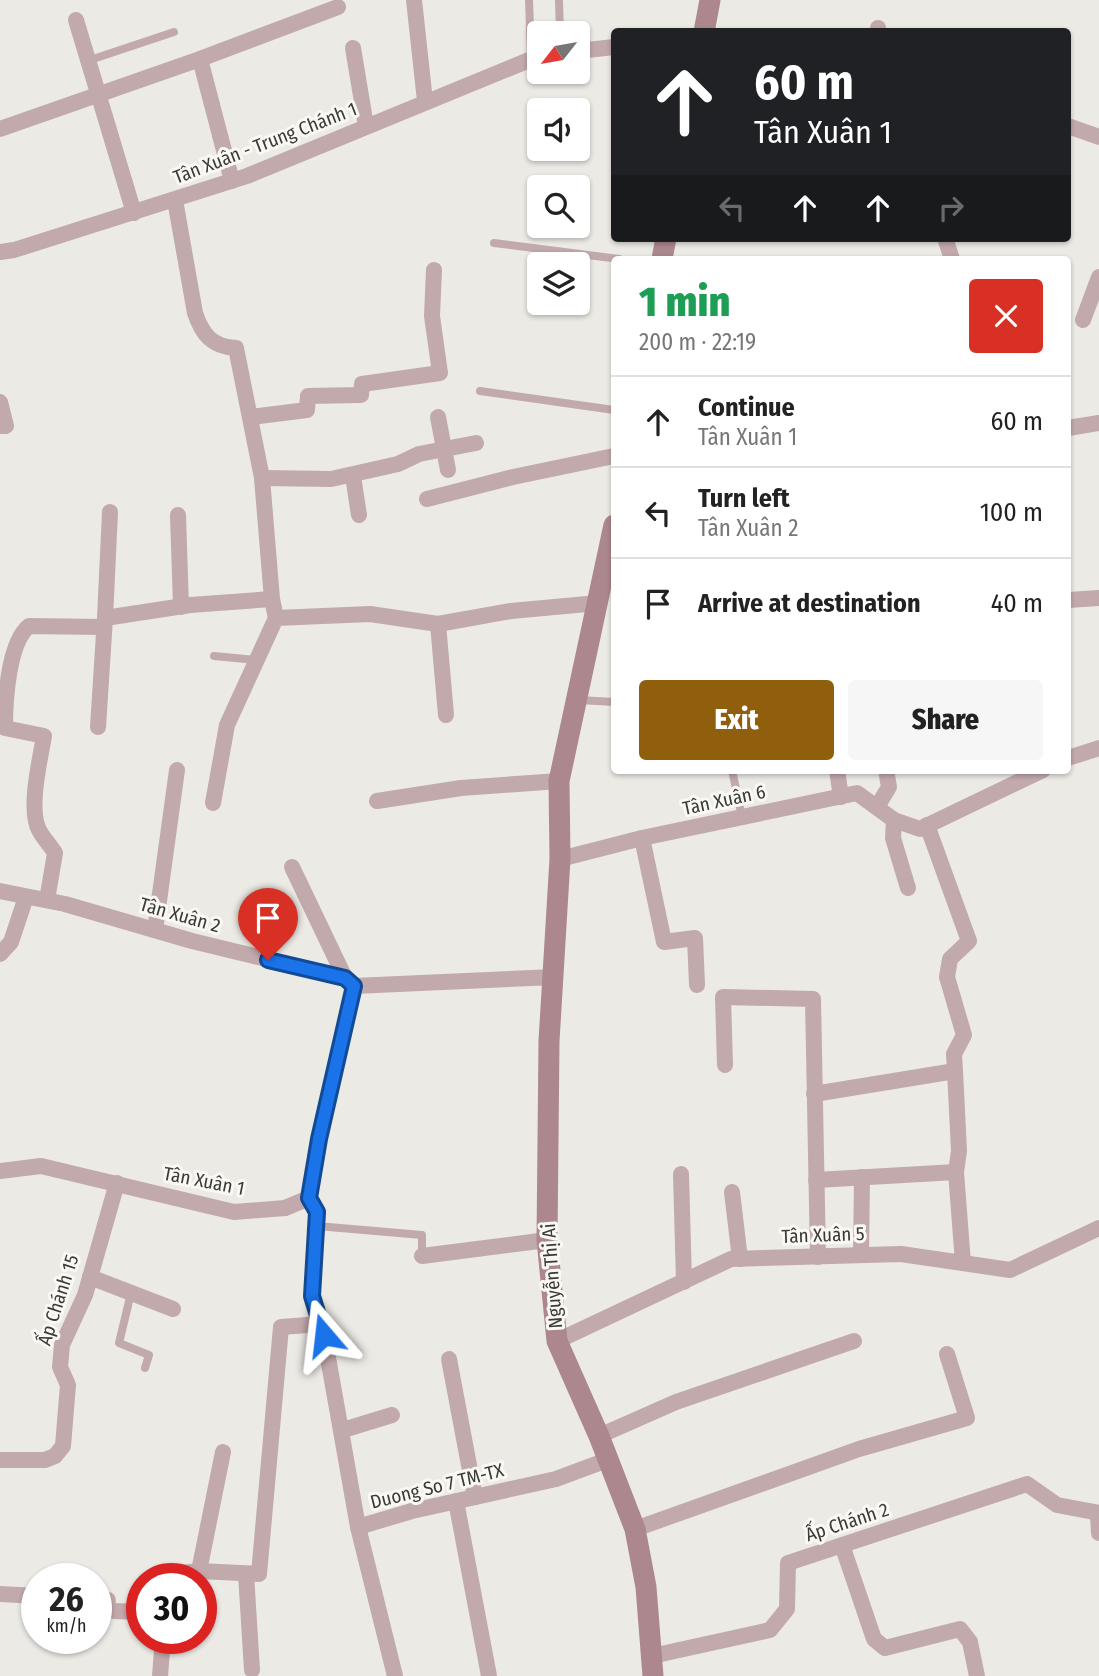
<!DOCTYPE html>
<html lang="en">
<head>
<meta charset="utf-8">
<style>
  body { margin:0; font-family:"Fira Sans Condensed",sans-serif; background:#f6f6f6; color:#222; height:100vh; display:flex; flex-direction:column; font-size:26px; white-space:nowrap }
  * { box-sizing:border-box; margin:0 }
  p { font-size:23px; color:#767676 }
  .icon { flex:none; width:38px; height:38px; fill:none; stroke:currentColor; stroke-width:2; stroke-linecap:round; stroke-linejoin:round }
  .map { position:relative; flex:1; overflow:hidden }
  .panel { position:absolute; left:611px; top:256px; width:460px; height:518px; display:flex; flex-direction:column; background:#fff; border-radius:7px; box-shadow:0 2px 5px #0004 }
  .panel>* { flex:none }
  .hud { position:absolute; left:611px; top:28px; width:460px; height:214px; border-radius:7px; box-shadow:0 2px 5px #0004; background:#202124; color:#fff; overflow:hidden }
  .needle { width:46px; rotate:239deg }
  .fabs { position:absolute; left:527px; top:21px; display:grid; gap:14px }
  .fabs a { display:grid; place-items:center; width:63px; height:63px; border-radius:7px; background:#fff; box-shadow:0 2px 5px #0004; font-size:35px }
  .speed { position:absolute; left:21px; top:1563px; display:flex; gap:14px; font-size:35px; font-weight:700; text-align:center }
  .speed>* { display:grid; place-content:center; width:91px; height:91px; border-radius:50%; background:#fff; box-shadow:0 2px 5px #0004; line-height:1 }
  .speed small { font-size:18px; font-weight:400 }
  .speed .limit { border:10px solid #d22; background:#fff; color:#111 }
  .pin { position:absolute; display:grid; place-items:center; width:60px; height:60px; color:#fff; margin:-72px -30px; border-radius:50% 50% 50% 0; rotate:-45deg; box-shadow:0 0 7px #0007 }
  .pin .icon { rotate:45deg }
  .me { position:absolute; width:77px; margin:-38px; rotate:343deg; stroke-linejoin:round; filter:drop-shadow(0 0 5px #0008) }
  .turn { display:flex; align-items:center; gap:24px; height:147px; padding:0 28px; font-size:32px }
  .turn .icon { width:91px; height:91px; stroke-width:2.5 }
  .turn b { display:block; font-size:49px; line-height:60px }
  .lanes { display:flex; align-items:center; height:66px; padding:0 28px; background:#0003; justify-content:center; gap:35px; direction:ltr }
  .lanes .off { opacity:.35 }
  .round { display:grid; place-items:center; flex:none; width:74px; height:74px; border-radius:7px; background:#f6f6f6 }
  .headline { display:flex; align-items:center; justify-content:space-between; height:119px; padding:0 28px }
  h1 { font-size:42px; font-weight:800; line-height:52px; color:#1e9e55 }
  .button { display:flex; gap:14px; margin-top:auto; padding:14px 28px }
  .button a { flex:1; height:80px; border-radius:7px; background:#905f0d; color:#fff; font-size:28px; font-weight:800; line-height:80px; text-align:center }
  .button a+a { background:#f6f6f6; color:#222 }
  ul { padding:0; list-style:none }
  li { display:flex; align-items:center; gap:21px; height:91px; padding:0 28px; border-top:2px solid #e0e0e0 }
  li div { flex:1 }
  li b { display:block; font-size:26px }
  li em { font-style:normal }
  .map>svg:first-child { display:block }
  .lines { fill:none; stroke-linecap:round; stroke-linejoin:round }
  .lane { stroke:#c2a9ac; stroke-width:8 }
  .street { stroke:#c2a9ac; stroke-width:16 }
  .secondary { stroke:#ac888e; stroke-width:21 }
  .route-casing { stroke:#114b97; stroke-width:18 }
  .route { stroke:#1a73e8; stroke-width:12 }
  .labels { text-anchor:middle; dominant-baseline:central; stroke-width:6; stroke-linejoin:round; paint-order:stroke }
  .street-label { font-size:19px; fill:#3a3a38; stroke:#f9f8f3 }
</style>
</head>
<body>
<div class="map">
<svg width="1099" height="1676" viewBox="0 0 1099 1676">
  <rect width="100%" height="100%" fill="#eceae5"/>
  <g class="lines">
    <g class="lane">
      <path d="M529,0l2,57"/>
      <path d="M559,0l1,33"/>
      <path d="M90,60l84,-28"/>
      <path d="M494,243l125,16"/>
      <path d="M480,391l134,19"/>
      <path d="M214,656l43,4"/>
      <path d="M579,700l35,2"/>
      <path d="M732,770l10,47"/>
      <path d="M317,1226l105,9v21"/>
      <path d="M131,1293l-12,50 30,12 -4,13"/>
    </g>
    <g class="street">
      <path d="M414,0l11,101"/>
      <path d="M76,20l58,193"/>
      <path d="M878,28v4"/>
      <path d="M353,48l13,78"/>
      <path d="M578,51l36,-4"/>
      <path d="M200,59l138,-52"/>
      <path d="M1068,126l31,11"/>
      <path d="M0,129l200,-70 32,122"/>
      <path d="M175,200l20,113c7,21 17,34 41,35l26,130 10,121 4,19"/>
      <path d="M945,238l7,21"/>
      <path d="M0,252l14,-2 233,-74 292,-120"/>
      <path d="M1083,320l16,-43"/>
      <path d="M0,402l6,24h-6"/>
      <path d="M251,417l56,-7 1,-14 53,-1 1,-11 78,-11 -8,-57 2,-46"/>
      <path d="M438,417l10,53"/>
      <path d="M1068,428l31,-5"/>
      <path d="M353,476l6,39"/>
      <path d="M262,478l69,1 67,-15 21,-10 57,-11"/>
      <path d="M427,499l86,-22 101,-21"/>
      <path d="M178,515l3,92"/>
      <path d="M1068,600l31,-2"/>
      <path d="M105,618l5,-106"/>
      <path d="M438,624l8,91"/>
      <path d="M98,727l7,-109 85,-13 82,-6"/>
      <path d="M1068,758l31,-10"/>
      <path d="M837,770l4,27"/>
      <path d="M377,801l84,-13 98,-7"/>
      <path d="M213,803l14,-78 49,-107 94,-4 68,10 73,-13 87,-8"/>
      <path d="M877,807l12,-20 -3,-17"/>
      <path d="M894,820l-1,18 15,50"/>
      <path d="M927,825l42,116 -19,18 -3,18 17,58 -10,19 1,17"/>
      <path d="M642,838l22,104 31,-4 2,47"/>
      <path d="M560,859l82,-21 215,-45 37,27 26,9 123,-59"/>
      <path d="M292,867l53,111"/>
      <path d="M0,891l65,13 127,37 153,37 9,8 201,-9"/>
      <path d="M47,900l8,-47c-5,-8 -12,-15 -16,-23 -11,-21 1,-70 5,-94l-39,-8c0,-26 3,-85 24,-102l75,1"/>
      <path d="M155,930l22,-160"/>
      <path d="M0,954l11,-12 15,-45"/>
      <path d="M725,1065l-2,-68 90,2 5,258"/>
      <path d="M814,1094l141,-23 4,80 -3,21 -140,8"/>
      <path d="M0,1171l41,-5 193,46 51,-4 24,-10 10,-59 35,-153"/>
      <path d="M956,1172l7,91"/>
      <path d="M681,1174l3,108"/>
      <path d="M732,1192l8,67"/>
      <path d="M309,1198l8,14 -5,84 12,39 34,192 54,-16 144,-32 51,-19"/>
      <path d="M861,1255l1,-78"/>
      <path d="M422,1256l125,-16"/>
      <path d="M90,1277l83,32"/>
      <path d="M557,1341l174,-82 170,-5 109,16 89,-42"/>
      <path d="M449,1359l26,138"/>
      <path d="M343,1430l49,-15"/>
      <path d="M599,1436l77,-34 178,-61"/>
      <path d="M0,1460h45l10,-4 8,-10 5,-61 -8,-18 2,-22 23,-50 32,-112"/>
      <path d="M456,1501l33,175"/>
      <path d="M1098,1513l1,20"/>
      <path d="M358,1527l37,149"/>
      <path d="M635,1529l224,-80 108,-31 -20,-64"/>
      <path d="M842,1545l32,94 11,9 75,-19 10,13 7,34"/>
      <path d="M199,1571l24,-119"/>
      <path d="M246,1574l6,96"/>
      <path d="M167,1578v-3l32,-4 60,3 22,-247 40,-3"/>
      <path d="M0,1594l37,2"/>
      <path d="M96,1599l12,1"/>
      <path d="M114,1611l28,1"/>
      <path d="M652,1656l118,-26 17,-21 1,-46 239,-79 30,21 42,8"/>
      <path d="M160,1676l3,-38"/>
    </g>
    <g class="secondary">
      <path d="M704,32l6,-32"/>
      <path d="M662,259l4,-21"/>
      <path d="M614,525l-55,256 1,78 -11,182 -2,199 10,101 42,95 36,93 11,58 7,89"/>
    </g>
  </g>
  <g class="lines">
    <g class="route-casing">
      <path id="route" d="M268,960l77,18 9,8 -35,153 -10,59 8,14 -5,84 12,39"/>
    </g>
    <use href="#route" class="route"/>
  </g>
  <g class="labels">
    <g class="street-label">
      <text transform="translate(265 143) rotate(-21)">Tân Xuân - Trung Chánh 1</text>
      <text transform="translate(724 800) rotate(-12)">Tân Xuân 6</text>
      <text transform="translate(180 915) rotate(16)">Tân Xuân 2</text>
      <text transform="translate(204 1181) rotate(11)">Tân Xuân 1</text>
      <text transform="translate(823 1235) rotate(-2)">Tân Xuân 5</text>
      <text transform="translate(552 1276) rotate(-94)">Nguyễn Thị Ai</text>
      <text transform="translate(58 1300) rotate(-72)">Ấp Chánh 15</text>
      <text transform="translate(437 1486) rotate(-14)">Duong So 7 TM-TX</text>
      <text transform="translate(847 1522) rotate(-18)">Ấp Chánh 2</text>
    </g>
  </g>
</svg>
<div class="fabs">
<a><svg class="needle" viewBox="-14 -14 28 28"><path d="M0-13l5 13h-10z" fill="#e53935"/><path d="M0 13l5-13h-10z" fill="#767676"/></svg></a>
<a><svg class="icon" aria-label="sound" viewBox="0 0 24 24"><path d="M4 9h4l5-4v14l-5-4H4zM17 9q2 3 0 6"/></svg></a>
<a><svg class="icon" aria-label="search" viewBox="0 0 24 24"><circle cx="10" cy="10" r="6"/><path d="M15 15l6 6"/></svg></a>
<a><svg class="icon" aria-label="layers" viewBox="0 0 24 24"><path d="M12 4l9 5-9 5-9-5zM3 14l9 5 9-5"/></svg></a>
</div>
<div class="speed"><div>26<small>km/h</small></div><div class="limit">30</div></div>
<div class="pin" style="left:268px;top:960px;background:#d93025"><svg class="icon" aria-label="arrive" viewBox="0 0 24 24"><path d="M6 21V4h12l-3 4 3 4H6"/></svg></div>
<svg class="me" style="left:324px;top:1335px" viewBox="-20 -20 40 40"><path d="M0-17L14 15 0 8-14 15z" fill="#1a73e8" stroke="#fff" stroke-width="4"/></svg>
<div class="hud">
<div class="turn"><svg class="icon" aria-label="ahead" viewBox="0 0 24 24"><path d="M12 20V5M6 11l6-6 6 6"/></svg><div><b>60 m</b>Tân Xuân 1</div></div>
<div class="lanes"><svg class="icon off" aria-label="left" viewBox="0 0 24 24"><path d="M17 20v-9H6M10 6l-5 5 5 5"/></svg><svg class="icon" aria-label="ahead" viewBox="0 0 24 24"><path d="M12 20V5M6 11l6-6 6 6"/></svg><svg class="icon" aria-label="ahead" viewBox="0 0 24 24"><path d="M12 20V5M6 11l6-6 6 6"/></svg><svg class="icon off" aria-label="right" viewBox="0 0 24 24"><path d="M7 20v-9h11M14 6l5 5-5 5"/></svg></div>
</div>
<section class="panel">
<div class="headline"><div><h1>1 min</h1><p>200 m · 22:19</p></div><a class="round" style="background:#d93025;color:#fff"><svg class="icon" aria-label="close" viewBox="0 0 24 24"><path d="M6 6l12 12M18 6L6 18"/></svg></a></div>
<ul>
<li><svg class="icon" aria-label="ahead" viewBox="0 0 24 24"><path d="M12 20V5M6 11l6-6 6 6"/></svg><div><b>Continue</b><p>Tân Xuân 1</p></div><em>60 m</em></li>
<li><svg class="icon" aria-label="left" viewBox="0 0 24 24"><path d="M17 20v-9H6M10 6l-5 5 5 5"/></svg><div><b>Turn left</b><p>Tân Xuân 2</p></div><em>100 m</em></li>
<li><svg class="icon" aria-label="arrive" viewBox="0 0 24 24"><path d="M6 21V4h12l-3 4 3 4H6"/></svg><div><b>Arrive at destination</b></div><em>40 m</em></li>
</ul>
<div class="button"><a>Exit</a><a>Share</a></div>
</section>
</div>
</body>
</html>
